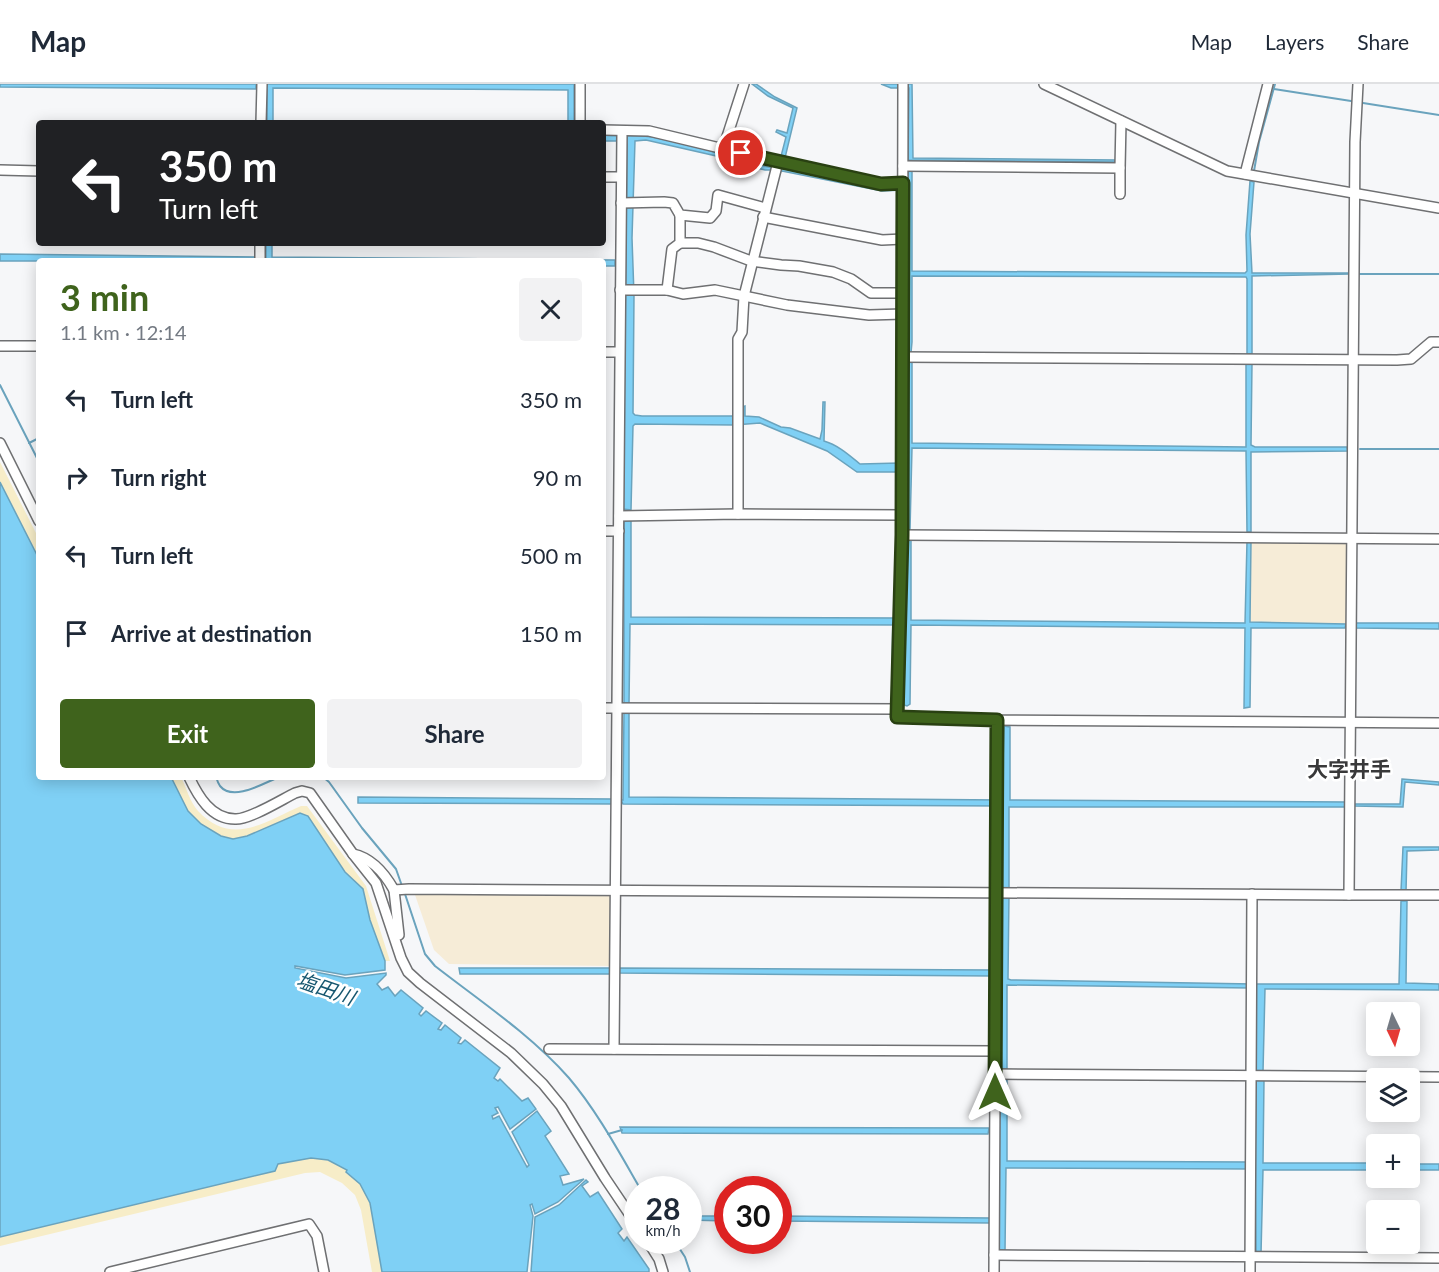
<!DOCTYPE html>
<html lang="en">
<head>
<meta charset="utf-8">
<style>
  body { margin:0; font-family:Lato,"Noto Sans JP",sans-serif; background:#f2f2f3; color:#1f2937; height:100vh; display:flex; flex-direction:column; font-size:22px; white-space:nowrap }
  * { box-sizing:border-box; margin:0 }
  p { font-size:20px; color:#747a83 }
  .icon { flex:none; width:33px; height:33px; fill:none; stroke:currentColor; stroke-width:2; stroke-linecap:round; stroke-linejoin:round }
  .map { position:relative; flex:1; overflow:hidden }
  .details { position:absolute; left:36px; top:174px; width:570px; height:522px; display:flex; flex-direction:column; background:#fff; border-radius:6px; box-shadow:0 3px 15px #0003 }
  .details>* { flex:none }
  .guide { position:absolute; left:36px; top:36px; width:570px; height:126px; border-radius:6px; box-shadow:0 3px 15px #0003; background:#202124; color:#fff; overflow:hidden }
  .needle { width:39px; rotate:175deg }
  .buttons { position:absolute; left:1366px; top:918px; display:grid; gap:12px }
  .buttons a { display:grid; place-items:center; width:54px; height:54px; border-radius:6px; background:#fff; box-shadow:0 3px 15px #0003; font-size:30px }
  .speed { position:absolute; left:624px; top:1092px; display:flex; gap:12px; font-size:30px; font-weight:700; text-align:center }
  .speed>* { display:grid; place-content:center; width:78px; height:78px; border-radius:50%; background:#fff; box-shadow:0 3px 15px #0003; line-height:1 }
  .speed small { font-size:15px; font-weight:400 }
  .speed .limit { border:9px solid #d22; background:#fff; color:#111 }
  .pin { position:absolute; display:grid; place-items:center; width:51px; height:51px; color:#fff; margin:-26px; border:3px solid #fff; border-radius:50%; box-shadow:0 2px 6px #0007 }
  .me { position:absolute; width:66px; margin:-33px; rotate:0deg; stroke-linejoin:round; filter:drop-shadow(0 0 4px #0008) }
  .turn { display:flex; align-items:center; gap:21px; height:126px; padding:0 24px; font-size:27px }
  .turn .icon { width:78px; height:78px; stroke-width:2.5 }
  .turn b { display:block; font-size:42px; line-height:51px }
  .round { display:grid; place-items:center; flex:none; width:63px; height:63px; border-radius:6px; background:#f2f2f3 }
  .headline { display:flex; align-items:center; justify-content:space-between; height:102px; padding:0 24px }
  h1 { font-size:36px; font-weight:700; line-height:45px; color:#3f631c }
  .cta { display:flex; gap:12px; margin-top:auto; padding:12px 24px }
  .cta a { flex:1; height:69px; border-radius:6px; background:#3f631c; color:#fff; font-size:24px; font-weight:700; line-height:69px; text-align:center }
  .cta a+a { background:#f2f2f3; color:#1f2937 }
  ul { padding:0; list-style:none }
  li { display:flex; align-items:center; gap:18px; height:78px; padding:0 24px }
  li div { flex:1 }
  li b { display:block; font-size:22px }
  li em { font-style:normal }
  header { display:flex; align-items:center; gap:36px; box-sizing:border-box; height:84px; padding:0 30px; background:#fff; border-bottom:2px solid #e0e1e3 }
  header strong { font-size:28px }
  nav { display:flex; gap:33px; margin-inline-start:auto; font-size:21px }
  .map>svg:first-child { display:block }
  .industrial { fill:#f6ecd7 }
  .sand { fill:#f7edc8 }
  .water { fill:#7fd0f5; stroke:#6aa3bd; stroke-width:1.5 }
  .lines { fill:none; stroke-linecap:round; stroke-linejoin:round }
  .stream { stroke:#6aa3bd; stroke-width:2 }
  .minor-casing { stroke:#6f7072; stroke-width:12 }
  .minor { stroke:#fff; stroke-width:9 }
  .route-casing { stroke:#294012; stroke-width:15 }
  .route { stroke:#3f631c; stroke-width:10 }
  .labels { text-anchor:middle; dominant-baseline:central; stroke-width:5; stroke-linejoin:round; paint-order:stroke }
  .water-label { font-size:20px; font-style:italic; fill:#165770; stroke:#fff }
  .quarter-label { font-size:21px; font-weight:bold; fill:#39393a; stroke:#fff }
</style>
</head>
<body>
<header>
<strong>Map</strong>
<nav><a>Map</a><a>Layers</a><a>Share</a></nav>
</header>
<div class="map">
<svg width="1439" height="1188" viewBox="0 0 1439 1188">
  <rect width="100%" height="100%" fill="#f6f7f9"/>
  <g class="industrial">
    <path d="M1251,457l96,1 -1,82 -96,-2z"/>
    <path d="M414,808l199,2 -1,72 -163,-2 -15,-14z"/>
  </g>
  <g class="sand">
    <path d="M0,378l39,77v20l-39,-77z"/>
    <path d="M171,693h10c5,10 9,25 17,34 34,36 66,11 103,-5h6l59,80 24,75h-5l-15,-41 -7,-31 -18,-17 -37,-56 -8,-3 -53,23 -14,3 -12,-3 -20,-12 -13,-13z"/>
    <path d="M311,1074l17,2 20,10 -2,3 14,11 10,19 12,69h-10l-11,-62 -6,-15 -13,-12 -22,-11 -15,1 -305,73v-9l275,-66 3,-7z"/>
  </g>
  <g class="water">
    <path d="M0,0h256v5l-256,-2z"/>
    <path d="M265,0h309v39h-6v-33l-295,-2v35h-6v-33l-2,-1z"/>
    <path d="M752,0h4l19,13 22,11 -13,54 -4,-2 6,-23 -10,-5 1,-2 10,3 6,-25 -25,-12z"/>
    <path d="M881,0h31l1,74 204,2v2l-209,-2 1,-72h-18z"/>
    <path d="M603,51c13,1 26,0 39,1 18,1 38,7 57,11 7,2 15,4 22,8l51,13 9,-1 1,1 98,19h18l3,3 -19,1 -100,-20 -2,1 -12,43 10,-45h-13l-37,-9 -3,-3 -79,-18 -11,1 -3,97 2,57 -1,118 2,2 7,1h94l6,-9 3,-1v10l14,1 22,10 9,1 30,11 2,-9 1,-28h2l-1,39c14,4 25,14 36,23l39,-1v9h-42l-30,-21 -67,-28 -26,2 -99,-1 -2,2 -2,84 -8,-1c2,-122 2,-243 4,-365l-4,-3h-20z"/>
    <path d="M912,86v101l333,2 2,-2 -1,-36 4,-54 4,1 -4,52 2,39h99l-1,1 -98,2v78h-5v-75l-1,-2 -334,-1v66l-1,11h-3v-182z"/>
    <path d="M266,159h6v14l343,3v6h-12v-5h-337z"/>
    <path d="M0,170l256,3v4h-256z"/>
    <path d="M908,276l4,1v82l334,4v-84h6l-1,82 4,2h92l1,4 -97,1v80h-4l-1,-81 -334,-3 -2,82 -4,-1z"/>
    <path d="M0,398l39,77v218h132l17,34 13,13 20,12 12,3 14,-3 53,-23 8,3 37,56 18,17 7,31 15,41v9l-40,5 -50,-9v2l51,10 40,-5v2l-9,9 5,6 6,-3 7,9 6,-6 22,18 -4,6 2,2 5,-5 16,12 -4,6 3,1 4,-5 16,13 -3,5 3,1 4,-4 35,28 -6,10 4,3 2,-2 22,22 6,-3 8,11 -26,20 -12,-22 -3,1 3,5 -6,3 1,3 6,-3 28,51 2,-2 -17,-33 25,-21 14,20 -6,5 24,38 -9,2 3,9 21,-6 -26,23 -23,12 -3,-10 -2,1 3,11 -6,56h-145l-12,-69 -10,-19 -14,-12 1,-2 -19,-10 -17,-2 -33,6 -3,7 -275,66z"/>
    <path d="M624,436h7v97l265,1v7l-266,-1 -1,82 -5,-1z"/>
    <path d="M906,454h5v82l334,3 2,-82h4l-1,81 96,2 -1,4h-94l-1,79 -6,1 1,-80 -334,-3 -1,79 -3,2 -3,-1z"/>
    <path d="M1356,539h83v6l-83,-1z"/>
    <path d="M624,627h5v86l373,3 2,-74 6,1v73l336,2 -1,5h-336v81h-2l2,7 -1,84 3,1 243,4h145l2,-83h6l-1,82 33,1v6l-174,-1 -2,83h-7v-83l-5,-1 -244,-3v176l242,1v7l-243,-1 -1,84 -7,1 1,-29 -2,-4 3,-242 -1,-9 1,-3 1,-71 2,-7h-2l1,-82 -379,-2 -1,-2h-9v2l-255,-1v-6l255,2v1h10z"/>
    <path d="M1402,695l37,3v3l-34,-3 -2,25 -49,-1 -1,-2h47z"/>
    <path d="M1403,763h36v3l-32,1 -1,41 -5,-1z"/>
    <path d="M459,884h153l-1,6h-151z"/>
    <path d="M619,884l373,2v6l-373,-3z"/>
    <path d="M1256,995l8,1 -1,83h114v7h-114l-2,84h-5l-1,-84z"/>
    <path d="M620,1043l369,1 -1,6 -366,-1z"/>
    <rect x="1410" y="1080" width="29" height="6"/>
    <path d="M586,1096l2,2 -6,4 8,11 8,-5 24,37 -4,4 6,8 3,-4 22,32v3h-118l4,-55 24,-12z"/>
    <path d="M689,1132h38v5l-38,-1z"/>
    <path d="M779,1132l211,2v5l-211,-2z"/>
  </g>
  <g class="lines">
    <g class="stream">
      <path d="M1274,5l77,12"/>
      <path d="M1363,19l76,12"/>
      <path d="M1254,87l5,-29 16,-58"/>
      <path d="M1359,190h80"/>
      <path d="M0,301l39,77"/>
      <path d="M29,359l10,-5"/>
      <path d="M1360,365h79"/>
      <path d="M892,621l1,-82"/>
      <path d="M216,693c1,3 2,6 4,9 13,16 44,-3 59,-9"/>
      <path d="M323,693l6,5 33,46 34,41 6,17"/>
      <path d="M404,807l21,63 10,12c45,35 95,68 134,112 28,33 50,74 72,112"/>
      <path d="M608,1050l14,-4"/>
      <path d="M674,1156l11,17 5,15"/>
    </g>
    <g class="minor-casing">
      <g id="minor">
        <path d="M580,0v39"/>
        <path d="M903,0l-1,451 -5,182 100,3 442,3"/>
        <path d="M1044,0l183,87 212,37"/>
        <path d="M1358,0l-3,58 -6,753h90"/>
        <path d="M261,39l1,-39"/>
        <path d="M603,46l46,1 129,31 103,22 22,-1"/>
        <path d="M723,65l21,-65"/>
        <path d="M903,82l217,2 1,-47"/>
        <path d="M1120,84v26"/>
        <path d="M0,86l39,1"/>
        <path d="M1245,90l23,-90"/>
        <path d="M603,93h18"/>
        <path d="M621,119l43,-1 9,1 7,12 30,3 6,-7 2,-16 47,13"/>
        <path d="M763,133l119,23 21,-1"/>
        <path d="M680,159h18l16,4 37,14 30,4 18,1 34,6 18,7 20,14h32"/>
        <path d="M260,177v-18"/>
        <path d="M620,206h47l16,4 32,-4 72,15 82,10 34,-1"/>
        <path d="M667,206l5,-41 8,-6v-28"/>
        <path d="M0,262h39"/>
        <path d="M603,268h16"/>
        <path d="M902,273l495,3 14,-1 20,-17h8"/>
        <path d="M0,359l39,78"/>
        <path d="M738,430v-175l4,-7 2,-36 34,-134"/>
        <path d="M619,432l119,-2 164,1"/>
        <path d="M603,447h16"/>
        <path d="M902,451l537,4"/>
        <path d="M603,624l295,1"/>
        <path d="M189,693c9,19 22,42 46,42 14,1 46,-19 60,-26l7,-2 8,2 43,61 23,29 25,75 7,14 12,11 91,70 32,31 18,22 44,72 33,49"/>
        <path d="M353,770c19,4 32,20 41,36l15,-1 940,6"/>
        <path d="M394,806l5,45"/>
        <path d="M549,965l446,2"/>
        <path d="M614,965l8,-918"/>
        <path d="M995,990l444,3"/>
        <path d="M647,1156l12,19 4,13"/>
        <path d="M994,1171l445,3"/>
        <path d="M110,1188l199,-48 8,12 7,36"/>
        <path d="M994,1188l3,-552"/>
        <path d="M1250,1188l2,-378"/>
      </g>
    </g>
    <use href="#minor" class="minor"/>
  </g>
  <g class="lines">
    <g class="route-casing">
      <path id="route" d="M741,69l140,31 22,-1 -1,352 -5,182 100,3 -2,372"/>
    </g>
    <use href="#route" class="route"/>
  </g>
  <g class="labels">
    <g class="water-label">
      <text transform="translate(326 904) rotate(19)">塩田川</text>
    </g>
    <g class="quarter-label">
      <text x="1349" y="684">大字井手</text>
    </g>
  </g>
</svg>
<div class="buttons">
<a><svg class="needle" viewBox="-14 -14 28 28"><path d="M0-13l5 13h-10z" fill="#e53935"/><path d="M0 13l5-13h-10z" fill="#747a83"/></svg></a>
<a><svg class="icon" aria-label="layers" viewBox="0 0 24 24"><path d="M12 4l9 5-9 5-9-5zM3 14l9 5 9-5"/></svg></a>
<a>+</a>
<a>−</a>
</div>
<div class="speed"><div>28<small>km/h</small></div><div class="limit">30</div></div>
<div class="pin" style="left:741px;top:69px;background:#d93025"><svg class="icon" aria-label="arrive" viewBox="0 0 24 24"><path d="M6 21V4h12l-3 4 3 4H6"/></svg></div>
<svg class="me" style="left:995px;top:1008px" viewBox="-20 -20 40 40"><path d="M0-17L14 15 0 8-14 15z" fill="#3f631c" stroke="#fff" stroke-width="4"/></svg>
<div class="guide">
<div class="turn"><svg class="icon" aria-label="left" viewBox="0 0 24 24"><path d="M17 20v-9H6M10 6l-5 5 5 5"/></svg><div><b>350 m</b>Turn left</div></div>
</div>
<section class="details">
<div class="headline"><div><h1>3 min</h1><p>1.1 km · 12:14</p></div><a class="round"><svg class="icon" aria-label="close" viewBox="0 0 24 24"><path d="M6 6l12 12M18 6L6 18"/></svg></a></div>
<ul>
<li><svg class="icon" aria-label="left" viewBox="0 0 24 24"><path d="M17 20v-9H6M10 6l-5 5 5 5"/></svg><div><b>Turn left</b></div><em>350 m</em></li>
<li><svg class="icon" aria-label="right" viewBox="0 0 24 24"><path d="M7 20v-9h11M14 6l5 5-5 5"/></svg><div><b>Turn right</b></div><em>90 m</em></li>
<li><svg class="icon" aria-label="left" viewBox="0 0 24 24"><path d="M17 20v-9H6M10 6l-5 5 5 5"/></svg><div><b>Turn left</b></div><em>500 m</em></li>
<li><svg class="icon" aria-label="arrive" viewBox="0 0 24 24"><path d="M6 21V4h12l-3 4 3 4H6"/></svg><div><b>Arrive at destination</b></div><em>150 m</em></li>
</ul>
<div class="cta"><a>Exit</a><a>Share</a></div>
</section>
</div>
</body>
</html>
